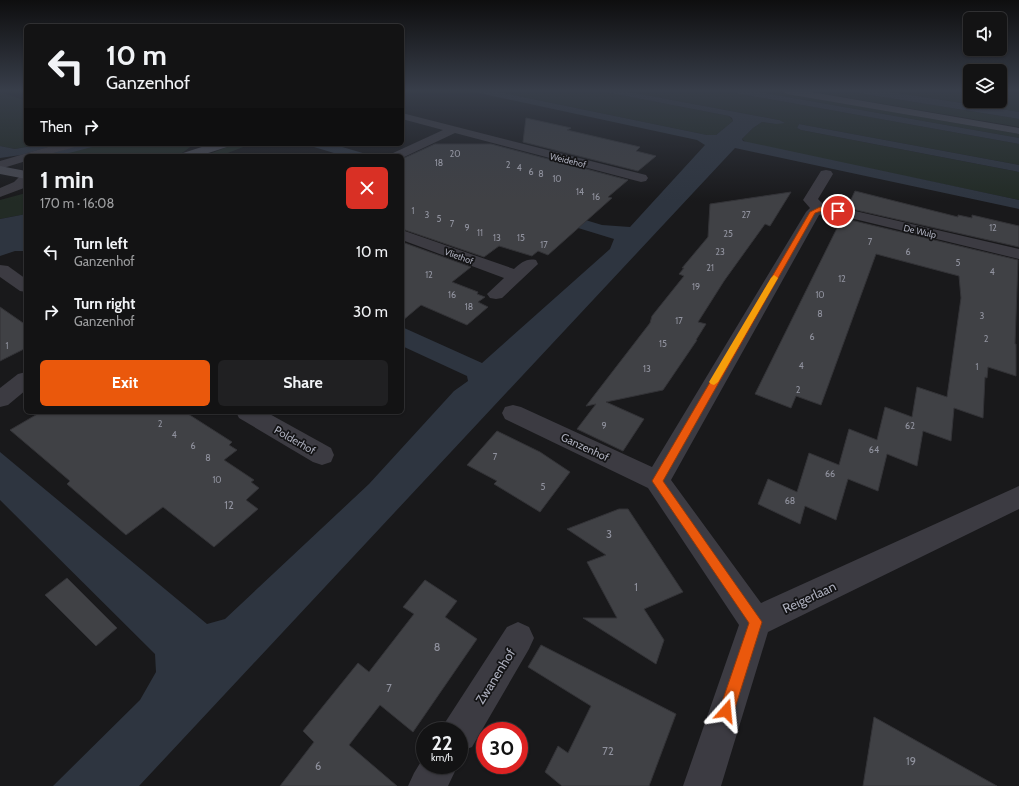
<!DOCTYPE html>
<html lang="en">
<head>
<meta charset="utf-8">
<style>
  body { margin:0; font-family:Cabin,sans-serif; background:#202022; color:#f1f3f6; height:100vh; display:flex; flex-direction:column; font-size:15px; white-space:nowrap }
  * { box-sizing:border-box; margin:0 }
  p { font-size:13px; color:#9d9ea0 }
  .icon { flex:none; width:22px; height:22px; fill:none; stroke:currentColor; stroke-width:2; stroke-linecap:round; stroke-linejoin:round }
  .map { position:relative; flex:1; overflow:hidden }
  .side { position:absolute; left:24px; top:154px; width:380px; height:260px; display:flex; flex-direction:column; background:#131314; border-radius:6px; box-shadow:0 1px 3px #0004,0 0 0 1px #323234 }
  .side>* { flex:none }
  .banner { position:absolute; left:24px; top:24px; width:380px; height:122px; border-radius:6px; box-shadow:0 1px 3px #0004,0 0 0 1px #323234; background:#131314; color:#f1f3f6; overflow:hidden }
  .controls { position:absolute; left:963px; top:12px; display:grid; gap:8px }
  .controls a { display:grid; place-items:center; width:44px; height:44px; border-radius:6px; background:#131314; box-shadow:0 1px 3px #0004,0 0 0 1px #323234; font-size:20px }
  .speed { position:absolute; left:416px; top:722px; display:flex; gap:8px; font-size:20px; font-weight:700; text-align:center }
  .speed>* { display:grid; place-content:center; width:52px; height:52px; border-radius:50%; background:#131314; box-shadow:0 1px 3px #0004,0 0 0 1px #323234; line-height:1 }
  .speed small { font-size:10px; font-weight:400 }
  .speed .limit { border:6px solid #d22; background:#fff; color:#111 }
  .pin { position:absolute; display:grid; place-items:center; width:34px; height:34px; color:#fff; margin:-17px; border:2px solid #fff; border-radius:50%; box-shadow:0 1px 4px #0007 }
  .me { position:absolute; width:44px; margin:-22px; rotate:18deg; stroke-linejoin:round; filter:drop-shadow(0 0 3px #0008) }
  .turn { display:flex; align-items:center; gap:14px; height:84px; padding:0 16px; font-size:18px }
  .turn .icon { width:52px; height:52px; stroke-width:2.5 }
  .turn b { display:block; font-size:28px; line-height:34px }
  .then { display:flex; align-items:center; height:38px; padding:0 16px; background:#0003; gap:8px; font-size:15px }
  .round { display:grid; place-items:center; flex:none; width:42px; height:42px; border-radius:6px; background:#202022 }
  .headline { display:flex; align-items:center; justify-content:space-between; height:68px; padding:0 16px }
  h1 { font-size:24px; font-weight:700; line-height:30px }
  .cta { display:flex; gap:8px; margin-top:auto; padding:8px 16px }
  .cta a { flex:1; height:46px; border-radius:6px; background:#ea580c; color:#fff; font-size:16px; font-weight:700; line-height:46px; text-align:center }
  .cta a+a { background:#202022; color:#f1f3f6 }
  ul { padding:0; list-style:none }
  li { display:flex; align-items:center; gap:12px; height:60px; padding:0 16px }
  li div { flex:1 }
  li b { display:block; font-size:15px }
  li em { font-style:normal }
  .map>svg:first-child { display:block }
  .green { fill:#222b25 }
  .water { fill:#2e3540 }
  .building { fill:#404145; stroke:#333337 }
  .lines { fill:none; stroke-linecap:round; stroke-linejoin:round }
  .minor { fill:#3c3b42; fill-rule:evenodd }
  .tertiary { fill:#3c3b42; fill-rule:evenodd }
  .secondary { fill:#474850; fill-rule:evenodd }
  .route { fill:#ea580c; stroke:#983908 }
  .slow { fill:#f59e0b }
  .labels { text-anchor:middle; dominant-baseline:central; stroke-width:3.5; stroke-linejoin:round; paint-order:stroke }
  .number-label { font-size:9px; fill:#90929e }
  .far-street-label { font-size:9px; fill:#abadbb; stroke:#141416 }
  .street-label { font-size:11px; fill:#abadbb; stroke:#141416 }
  .near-number-label { font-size:11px; fill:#90929e }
  .near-street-label { font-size:13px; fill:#abadbb; stroke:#141416 }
</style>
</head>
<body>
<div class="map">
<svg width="1019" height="786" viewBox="0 0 1019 786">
  <rect width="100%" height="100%" fill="#19191b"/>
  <g class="green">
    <path d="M0,91h7l-3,2 22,8v43h17l-28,5 -15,-3z"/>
    <path d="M494,91h106l129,25 4,5 -17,14h-9z"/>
    <path d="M624,91h100l295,53v21l-220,-41 -2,4 4,2 218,42v28l-272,-57 -5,-4 11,-11 9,-6 14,2 3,-4z"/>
    <path d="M753,91h19l247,43v4z"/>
    <path d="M807,91h39l173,28v8z"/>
    <path d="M884,91h86v10h30v-10l19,3v18z"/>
    <path d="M77,144h115l1,1 -11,8 -11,3h-134z"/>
    <path d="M235,144h16l-31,12h-16z"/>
    <path d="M26,193v21l-26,5v-19z"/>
  </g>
  <g class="water">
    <path d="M470,91h24l213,44h9l17,-14 -1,-3 -3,-2 -129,-25h24l155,29 6,3 -9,1 -14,-2 -9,6 -11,11 1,2 276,59v9l-284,-61 -596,638h-86l87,-86 16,-28 -1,-18 -155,-154v-48l207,172 18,-5 144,-135 85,-93 14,-10 -1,-5 -65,-30v-19l80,36 128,-114 4,-10 -212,-65v-9l200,60 28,2 75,-82 -8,-5z"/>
    <path d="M724,91h29l266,47v6z"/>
    <path d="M846,91h38l135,21v7z"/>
    <path d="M799,124l220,41v7l-218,-42 -4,-2z"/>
    <path d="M43,144h16l-38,11 -21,3v-12l15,3z"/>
    <path d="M80,144h25c-20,4 -40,12 -60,12z"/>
    <path d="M304,144h28l41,12h-29z"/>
    <path d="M26,214v37h-11l-15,5v-37z"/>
  </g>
  <g class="building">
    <path d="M526,118l45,10 -4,2 73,17 -4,4 20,5 -18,15 -115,-29z"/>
    <path d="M435,144h56l137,36 -20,17 4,1 -64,57 -10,-4 -6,5 -33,-10 -15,11 -82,-28v-70z"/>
    <path d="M855,191l103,26v-2l14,3v-3l47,11v21l-172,-39z"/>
    <path d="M791,192l-21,34 -5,-2 -41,57 -26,41 8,2 -10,16h1l-34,50 -57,12 38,17 -21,32 -46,-22 19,-25 -10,2 64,-83 2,-7 32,-40 -5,-2 5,-6h-2l26,-31 2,-33z"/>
    <path d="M842,218l176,42 -3,84h1v32l-28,-9 -1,11 -2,-1 -2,41 -29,-10 -3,33 -28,-10 -6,35 -30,-12 -9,37 -30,-12 -12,41 -31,-14 -5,18 -42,-20 10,-25 29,13 12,-39 30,12 10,-36 28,11 8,-33 27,10 5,-30 30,10 14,-99 -2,-22 -83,-22 -55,151 -25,-9 -5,12 -36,-14z"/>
    <path d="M402,242l69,25 -19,15 26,10 -1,2 8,3 -7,5 10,5 -21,18 -46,-20 -19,16z"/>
    <path d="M0,307l26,18v23l-26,13z"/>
    <path d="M41,412h144l47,30 -3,3 8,5 -13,10 30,20 -3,2 8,6 -13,12 12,9 -44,38 -51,-40 -37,28 -59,-51 3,-3 -60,-51z"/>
    <path d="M497,431l43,21 30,20 -30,40 -46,-28 3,-3 -30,-16z"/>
    <path d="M619,509h9l55,83 -39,17 20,31 -8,24 -73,-46h34l-30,-56 19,-7 -39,-26z"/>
    <path d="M67,578l50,50 -21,18 -51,-51z"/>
    <path d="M425,580l32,21 -12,16 32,22 -64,93 -33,-27 -31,40 48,41h-117l34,-44 -11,-11 55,-68 11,9 45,-58 -11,-7z"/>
    <path d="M541,645l135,69 -27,72h-87l-17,-14 13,-26 10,7 23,-47 -63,-39z"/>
    <path d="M874,717l123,69h-134z"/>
  </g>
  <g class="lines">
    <g class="minor">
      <path d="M402,113l244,62 2,3 -2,3 -5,1 -186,-49 -53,25v-2h-11l2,-3 50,-23 -41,-11z"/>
      <path d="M58,144h19l-2,3 -32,9h-17v5l-26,8v-8z"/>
      <path d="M826,170l5,1 2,3 -15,25 6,6 14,2 181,42v10l-181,-44 -16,-1 -3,1 -148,265 90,123 258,-117v23l-251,123 -47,154h-38l56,-161 -91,-137 -143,-69 -3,-6 3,-6 8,-2 8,2 131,60 154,-255 4,-4 -7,-8 18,-29z"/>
      <path d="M402,230l112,39c7,-6 12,-11 22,-9l2,4 -36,34 -6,1 -6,-1 -3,-4 17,-16 -102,-38z"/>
      <path d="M0,265l8,1 18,13v13l-6,-1 -20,-14z"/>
      <path d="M26,372v18l-18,15 -8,2v-19l18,-14z"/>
      <path d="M236,412h30l65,36 3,7 -3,7 -9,3 -9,-3 -74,-44z"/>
      <path d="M518,622l11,5 5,11 -5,11 -57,98 -13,5v-21h-17l4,-10 61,-94z"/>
      <path d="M425,755v10h33l-10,21h-40l6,-13z"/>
    </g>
    <path class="tertiary" d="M26,174v12l-2,2 -24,9v-9l14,-6 7,-7z"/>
    <g class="secondary">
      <path d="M782,91h24l213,37v6l-232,-40z"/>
      <path d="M211,144h18l-2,3 -28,9h-18l2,-3z"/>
      <path d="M0,166l26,5v8l-26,-5z"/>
    </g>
  </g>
  <linearGradient id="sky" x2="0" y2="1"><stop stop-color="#0e0e0f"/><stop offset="0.45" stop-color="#383e4a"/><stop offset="1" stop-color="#383e4a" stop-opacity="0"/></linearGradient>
  <rect width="1019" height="201" fill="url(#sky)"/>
  <path class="route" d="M820,207l21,4c-7,4 -17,-2 -26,2l-152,268 99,141 -28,89 -2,5 -6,3 -5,-3 -2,-5 30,-88 -97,-142 158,-269z"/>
  <path class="slow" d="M774,275l4,3 -60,104 -4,3 -3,-1 -2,-2 62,-104z"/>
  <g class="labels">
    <g class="number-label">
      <text x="455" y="153">20</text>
      <text x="439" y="162">18</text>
      <text x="508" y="164">2</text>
      <text x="519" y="167">4</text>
      <text x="531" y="171">6</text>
      <text x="541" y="173">8</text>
      <text x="557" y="178">10</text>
      <text x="580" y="191">14</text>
      <text x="596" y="196">16</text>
      <text x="413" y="210">1</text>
      <text x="427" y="214">3</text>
      <text x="746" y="214">27</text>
      <text x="439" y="218">5</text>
      <text x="452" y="223">7</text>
      <text x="467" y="227">9</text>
      <text x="993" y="227">12</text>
      <text x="480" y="232">11</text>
      <text x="728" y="233">25</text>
      <text x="497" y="237">13</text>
      <text x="521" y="237">15</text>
      <text x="870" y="241">7</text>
      <text x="544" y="244">17</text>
      <text x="720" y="251">23</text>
      <text x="908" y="251">6</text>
      <text x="958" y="262">5</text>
      <text x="710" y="267">21</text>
      <text x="992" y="271">4</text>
      <text x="429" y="274">12</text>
      <text x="842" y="278">12</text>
      <text x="696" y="286">19</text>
      <text x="452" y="294">16</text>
      <text x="820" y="294">10</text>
      <text x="469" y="306">18</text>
      <text x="820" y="313">8</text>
      <text x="982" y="315">3</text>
      <text x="679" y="320">17</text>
      <text x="812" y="336">6</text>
      <text x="986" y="338">2</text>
      <text x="663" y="343">15</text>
      <text x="7" y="345">1</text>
      <text x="801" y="365">4</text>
      <text x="977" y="366">1</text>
      <text x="647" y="368">13</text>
      <text x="798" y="389">2</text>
      <text x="160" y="423">2</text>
      <text x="604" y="425">9</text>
      <text x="910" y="425">62</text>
      <text x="174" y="434">4</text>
      <text x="193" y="445">6</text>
      <text x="874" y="449">64</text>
      <text x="495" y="456">7</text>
      <text x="208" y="457">8</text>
      <text x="830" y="473">66</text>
      <text x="217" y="479">10</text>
      <text x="543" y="486">5</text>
      <text x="790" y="500">68</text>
    </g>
    <g class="far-street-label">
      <text transform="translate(568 160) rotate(14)">Weidehof</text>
      <text transform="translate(920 231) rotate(13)">De Wulp</text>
      <text transform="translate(459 256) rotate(20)">Vliethof</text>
    </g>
    <g class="street-label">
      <text transform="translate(295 440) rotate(30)">Polderhof</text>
      <text transform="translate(585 447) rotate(25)">Ganzenhof</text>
    </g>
    <g class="near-number-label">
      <text x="229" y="505">12</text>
      <text x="609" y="534">3</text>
      <text x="636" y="587">1</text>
      <text x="437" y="647">8</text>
      <text x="389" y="688">7</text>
      <text x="608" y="751">72</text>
      <text x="911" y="761">19</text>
      <text x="318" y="766">6</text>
    </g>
    <g class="near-street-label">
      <text transform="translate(809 597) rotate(-25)">Reigerlaan</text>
      <text transform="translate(495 676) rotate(-58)">Zwanenhof</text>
    </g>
  </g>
</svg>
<div class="controls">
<a><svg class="icon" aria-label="sound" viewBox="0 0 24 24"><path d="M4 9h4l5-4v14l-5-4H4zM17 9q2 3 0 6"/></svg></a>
<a><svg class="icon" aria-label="layers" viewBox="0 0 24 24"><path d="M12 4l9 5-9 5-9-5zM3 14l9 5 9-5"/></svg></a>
</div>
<div class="speed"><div>22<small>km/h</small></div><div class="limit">30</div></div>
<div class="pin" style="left:838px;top:211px;background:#d93025"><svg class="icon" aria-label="arrive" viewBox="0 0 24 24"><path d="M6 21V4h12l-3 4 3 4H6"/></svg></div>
<svg class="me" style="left:726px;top:711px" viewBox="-20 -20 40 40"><path d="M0-17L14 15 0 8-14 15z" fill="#ea580c" stroke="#fff" stroke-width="4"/></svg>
<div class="banner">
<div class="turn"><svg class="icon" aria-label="left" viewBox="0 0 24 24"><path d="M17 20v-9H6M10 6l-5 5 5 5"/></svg><div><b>10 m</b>Ganzenhof</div></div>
<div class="then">Then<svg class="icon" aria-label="right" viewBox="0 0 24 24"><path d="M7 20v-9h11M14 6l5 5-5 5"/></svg></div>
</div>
<section class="side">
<div class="headline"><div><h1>1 min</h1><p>170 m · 16:08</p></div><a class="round" style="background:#d93025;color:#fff"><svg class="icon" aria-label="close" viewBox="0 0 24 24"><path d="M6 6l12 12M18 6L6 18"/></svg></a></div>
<ul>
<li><svg class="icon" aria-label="left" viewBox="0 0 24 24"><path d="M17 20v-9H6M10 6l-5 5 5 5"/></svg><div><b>Turn left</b><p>Ganzenhof</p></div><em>10 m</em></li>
<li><svg class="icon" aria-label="right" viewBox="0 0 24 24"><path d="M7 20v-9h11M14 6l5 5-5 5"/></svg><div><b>Turn right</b><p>Ganzenhof</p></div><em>30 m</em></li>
</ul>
<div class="cta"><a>Exit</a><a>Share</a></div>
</section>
</div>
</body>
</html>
